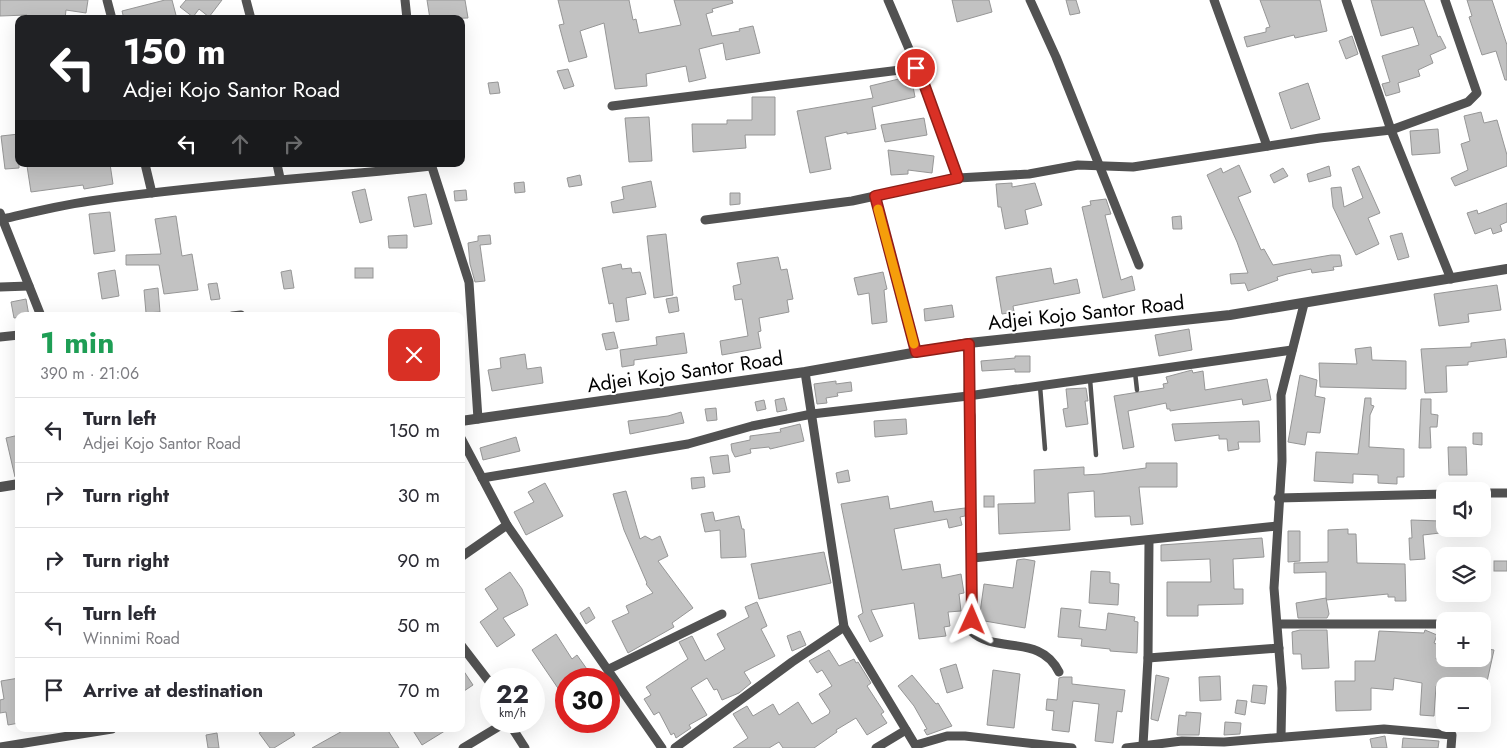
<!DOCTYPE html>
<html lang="en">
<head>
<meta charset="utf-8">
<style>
  body { margin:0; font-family:Jost,sans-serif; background:#f7f7f7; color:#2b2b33; height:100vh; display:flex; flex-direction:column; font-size:19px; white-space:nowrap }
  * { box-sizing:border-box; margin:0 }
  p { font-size:16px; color:#7c7c81 }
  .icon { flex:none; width:28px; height:28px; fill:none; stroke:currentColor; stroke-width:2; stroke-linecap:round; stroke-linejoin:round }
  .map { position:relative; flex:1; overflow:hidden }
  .sheet { position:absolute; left:15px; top:312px; width:450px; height:420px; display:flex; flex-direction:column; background:#fff; border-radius:10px; box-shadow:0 5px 20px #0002 }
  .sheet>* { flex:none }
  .guide { position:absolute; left:15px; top:15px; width:450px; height:152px; border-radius:10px; box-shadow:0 5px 20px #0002; background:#202124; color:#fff; overflow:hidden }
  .buttons { position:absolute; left:1436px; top:482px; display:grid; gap:10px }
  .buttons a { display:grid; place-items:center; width:55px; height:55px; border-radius:10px; background:#fff; box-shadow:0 5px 20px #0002; font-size:25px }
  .speed { position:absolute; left:480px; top:668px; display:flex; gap:10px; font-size:25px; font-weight:700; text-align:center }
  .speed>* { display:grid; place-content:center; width:65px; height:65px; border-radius:50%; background:#fff; box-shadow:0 5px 20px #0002; line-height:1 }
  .speed small { font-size:12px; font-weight:400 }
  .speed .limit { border:8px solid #d22; background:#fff; color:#111 }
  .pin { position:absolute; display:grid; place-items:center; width:42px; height:42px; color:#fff; margin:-21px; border:2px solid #fff; border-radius:50%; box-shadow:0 1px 5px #0007 }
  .me { position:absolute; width:55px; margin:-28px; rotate:1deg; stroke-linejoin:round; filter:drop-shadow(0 0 4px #0008) }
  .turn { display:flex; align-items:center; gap:18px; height:105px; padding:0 25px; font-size:22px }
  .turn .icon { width:65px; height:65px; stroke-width:2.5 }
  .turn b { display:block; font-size:35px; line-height:42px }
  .lanes { display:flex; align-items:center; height:48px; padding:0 25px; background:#0003; justify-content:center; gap:25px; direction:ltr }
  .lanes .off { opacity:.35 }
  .round { display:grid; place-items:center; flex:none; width:52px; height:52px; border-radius:10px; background:#f7f7f7 }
  .head { display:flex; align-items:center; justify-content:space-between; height:85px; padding:0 25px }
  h1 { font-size:30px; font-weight:700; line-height:38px; color:#1e9e55 }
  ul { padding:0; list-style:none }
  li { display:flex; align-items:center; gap:15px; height:65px; padding:0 25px; border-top:1px solid #e1e1e2 }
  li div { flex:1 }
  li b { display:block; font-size:19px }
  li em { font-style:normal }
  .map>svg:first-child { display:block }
  .building { fill:#c2c2c2; stroke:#969696 }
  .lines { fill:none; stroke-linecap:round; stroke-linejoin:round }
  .service { stroke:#525252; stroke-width:4.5 }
  .minor { stroke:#525252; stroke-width:9 }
  .tertiary { stroke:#525252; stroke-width:10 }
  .route-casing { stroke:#8d1f18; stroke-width:12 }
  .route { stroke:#d93025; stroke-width:9 }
  .slow { stroke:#f59e0b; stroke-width:9 }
  .labels { text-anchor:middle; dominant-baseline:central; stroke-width:4; stroke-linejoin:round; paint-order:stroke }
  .street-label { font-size:20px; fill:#000; stroke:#fff }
</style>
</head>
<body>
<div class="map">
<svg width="1507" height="748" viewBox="0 0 1507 748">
  <rect width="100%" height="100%" fill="#fff"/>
  <g class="building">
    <path d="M0,0h88l-2,13 -20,-3 -1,9h-32l-7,-1 1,-3 -27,1z"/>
    <path d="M165,0h7l5,19h-53l-2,-8z"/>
    <path d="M186,0h36l-13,17 -10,-8 -6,8 -13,-10z"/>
    <path d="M427,0h38l3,18 -38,1z"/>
    <path d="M558,0h71l4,20 3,-1 3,14 42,-8 -7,-25h58l1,3 -21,6 1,3 -7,2 6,22 28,-5 -1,-2 14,-3 7,27 -34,7 -3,-17 -24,6 7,29 -17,4 -3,-16 -40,8 1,12 -32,3 -11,-66 -24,8 7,26 -18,5 -10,-37 5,-1z"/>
    <path d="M952,0h37l3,12 -35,10z"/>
    <path d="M1066,0h10l4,13 -10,2z"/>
    <path d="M1260,0h60l7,31 -32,7 -1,-3 -47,12 -3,-10 22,-5v-4l4,-1z"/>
    <path d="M1371,0h53l14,37 2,-1 6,12 -16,7 3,8 -15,7 2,6 -22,7 2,9 -14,4 -4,-12 8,-2 -8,-26 37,-11 -6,-18 -32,9z"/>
    <path d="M1467,0h25l15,45v35h-2l-9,-29 -14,4 -13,-38 3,-1z"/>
    <path d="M1352,36l6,18 -12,5 -7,-18z"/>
    <path d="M568,69l6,17 -10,3 -7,-18z"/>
    <path d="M911,76l4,21 -43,10 4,22 -29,5v-2l-22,5 6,32 -21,4 -13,-62 76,-13 -3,-12z"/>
    <path d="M498,82l2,11 -10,1 -2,-11z"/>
    <path d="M1308,83l12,36 -29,10 -12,-36z"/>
    <path d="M752,97h23v38h-30l1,13 -53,4 -1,-28h35v-4h25z"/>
    <path d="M1481,112l3,11 13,-3 10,35v11l-52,20 -4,-8 17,-8 -7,-26 9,-3 -6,-25z"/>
    <path d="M649,117l3,44 -23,1 -4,-44z"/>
    <path d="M924,118l3,17 -42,7 -4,-17z"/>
    <path d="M1438,129l2,24 -28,2 -2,-24z"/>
    <path d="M19,134v34l-14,1 -4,-33z"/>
    <path d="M888,150l46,6 -2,17 -24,-3v4l-17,1z"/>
    <path d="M46,164h64l3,20 -29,5 -1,-4 -52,7 -4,-26z"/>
    <path d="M1239,165l12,27 -13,5 23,53 3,-1 9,16 58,-10h9l2,11 -9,1 1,3 -22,3 -1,-4 -24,5 -10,3 1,3 -30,11 -3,-8 -14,1 -1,-10 18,-1 -11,-31 -30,-67 14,-7 2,5z"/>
    <path d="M1329,166l2,10 -22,6 -2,-8z"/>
    <path d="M1359,166l21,47 -12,5 11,26 -23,11 -23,-48 -2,-19 10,-1 3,20 19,-9 -11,-29z"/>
    <path d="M1283,168l5,8 -14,7 -4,-8z"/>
    <path d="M580,175l2,10 -13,2 -2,-9z"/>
    <path d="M651,181l5,26 -43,6 -2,-11 13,-3 -2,-12z"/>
    <path d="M524,182l1,10 -10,1 -1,-10z"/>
    <path d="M1012,183v4l23,-4 7,22 -17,5 3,14 -23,5 -4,-22h-3l-2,-23z"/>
    <path d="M365,189l7,31 -12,3 -8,-31z"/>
    <path d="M466,190l1,10 -12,1 -1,-10z"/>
    <path d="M730,193h10v11l-10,1z"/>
    <path d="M426,194l6,30 -18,3 -6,-30z"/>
    <path d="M1106,199l5,15 -6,1 16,65 11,-4 3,14 -32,8 -21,-91 9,-2 -1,-4z"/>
    <path d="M1507,203v19l-7,3 2,6 -9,3 -2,-6 -16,6 -8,-21 10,-3 1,4z"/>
    <path d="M110,212l5,39 -21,3 -5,-40z"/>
    <path d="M176,216l6,40 10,-2 6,36 -34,4 -5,-29h-33v-10l35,-1 -6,-35z"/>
    <path d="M1181,216l1,13h-9l-1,-12z"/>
    <path d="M1402,233l7,24 -11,3 -8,-24z"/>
    <path d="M666,234l7,61 -19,3 -7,-62z"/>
    <path d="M407,235v13h-18l-1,-12z"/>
    <path d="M490,235l1,9 -11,1 5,36 -10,1 -5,-18 -2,-21 10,-2v-5z"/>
    <path d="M778,257l3,13 6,-1 6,30 -6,1 2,12 -30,6 2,13 -3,1 3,16 -39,7 -2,-14 28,-5 -6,-37 -7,1 -2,-14 8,-2 -4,-21z"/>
    <path d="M621,264l1,5 9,-1 1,5 8,-1 6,22 -20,4 3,22 -13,2 -3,-19 -4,1 -7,-36z"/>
    <rect x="355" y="268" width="18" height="10"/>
    <path d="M1051,268l3,16 23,-5 3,14 -67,13 1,6 -12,2 -6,-37z"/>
    <path d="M115,270l4,26 -17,3 -4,-26z"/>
    <path d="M291,270l3,18 -10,1 -3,-17z"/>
    <path d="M883,272l4,17 -3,1 3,32 -15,2 -3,-31 -11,2 -4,-17z"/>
    <path d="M217,283l3,16 -9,1 -3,-16z"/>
    <path d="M1497,285l4,25 -33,4 1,8 -30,4 -5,-32z"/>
    <path d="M158,288l2,24 -14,1 -2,-23z"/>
    <path d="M677,297l2,14 -10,2 -3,-14z"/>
    <path d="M26,299l3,17 -15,2 -3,-16z"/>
    <path d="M952,305l2,12 -29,4 -1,-12z"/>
    <path d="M1189,329l3,21 -33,6 -4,-21z"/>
    <path d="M614,332l4,16 -12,2 -4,-16z"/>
    <path d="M684,333l3,20 -53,7v5l-12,2 -2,-17 37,-5 -1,-8z"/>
    <path d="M1505,339l2,18 -39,5v3l-22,1 1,26 -22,1 -4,-44 50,-2v-4z"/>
    <path d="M1371,347l1,13 34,1v28l-86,-2 -1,-24 38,1 -2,-15z"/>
    <path d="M525,354l2,15 14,-2 2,16 -51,8 -4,-21 13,-2 -1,-10z"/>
    <path d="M1015,356h15v16h-15v-3l-33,2 -1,-10 34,-3z"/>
    <path d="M1192,370l1,3 10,-2 2,19 62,-11 4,21 -28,5 -1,-6 -72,12v-2h-3l-1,-6 -38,8 6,36 -11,2 -9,-53 50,-8 -1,-4 5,-1 -2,-6z"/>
    <path d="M1300,375l17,5 -2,16 10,2 -5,35 -13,-1 -2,13 -17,-3z"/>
    <path d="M836,381v3l15,-2 1,9 -15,2 1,3 -12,2 1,5 -10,1 -3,-20z"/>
    <path d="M1086,388l2,13h-3l3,23 -22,3 -3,-18 5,-1 -2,-19z"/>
    <path d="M784,398l3,12 -10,2 -2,-12z"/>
    <path d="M1365,398h6v7l3,1 -4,9 -1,32 35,2v28h-7v7l-19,-1v-8l-25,-1v9l-39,-2 2,-29 42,2z"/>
    <path d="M1421,399h10v15l7,1 -1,12h-7l1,21h-12z"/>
    <path d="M764,400l2,9 -9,2 -2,-9z"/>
    <path d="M716,408l1,12 -10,1 -2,-12z"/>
    <path d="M681,412l3,11 -54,11 -2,-13 40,-5z"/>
    <path d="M906,419l1,15 -32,3 -1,-16z"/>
    <path d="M1259,421l1,21h-22l1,7 -11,2 -1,-12h-8v-4l-44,6 -3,-17z"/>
    <path d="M800,424l4,17 -34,8 -1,-2 -19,2 1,4 -16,4 -3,-6 -1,-7 19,-4v-4l31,-4 -1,-3z"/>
    <path d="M1473,433h9v12l-9,-1z"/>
    <path d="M19,435v42h-4l-9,-39z"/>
    <path d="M516,437l4,14 -37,9 -3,-12z"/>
    <path d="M1448,447h18l1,28h-18z"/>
    <path d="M728,455l2,17 -17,2 -3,-17z"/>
    <path d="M1146,463h31v24h-38l4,37 -12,1 -1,-9 -35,1 -1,-26 -26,2 2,37 -71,4 -1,-30 37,-1 -1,-33 50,-3v8l17,-1 45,-6z"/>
    <path d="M848,470l2,11 -12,2 -2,-10z"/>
    <path d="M704,477l1,10 -13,2 -1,-11z"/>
    <path d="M545,483l18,33 -37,19 -12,-23 20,-10 -6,-10z"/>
    <path d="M626,491l14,48 5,-3 7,4 8,-4 8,20 -10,5 35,47 -21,15 2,4 -46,26 -16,-32 17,-8 -3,-7 27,-13 -7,-9 1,-1 -23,-53 -11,-36z"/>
    <path d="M888,496l2,13 42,-8 2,11 31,-4v8l-5,1 2,8 -13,3 -2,-9 -53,10 8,41 38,-6 2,14 19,-4 3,19 -5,1 2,17 -13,1 2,14 -6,1 2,9 -27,3 -5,-36 -43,7 12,26 -13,6 -12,-26 5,-3 -22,-109z"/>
    <rect x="984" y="496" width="10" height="11"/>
    <path d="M713,512l2,9 24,-5 3,13h2l2,28 -25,1 -1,-28 -15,2 -4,-18z"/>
    <path d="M1411,520l29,1v12l-17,2 2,24 -15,1 -1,-22h3z"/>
    <path d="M1348,529v5h8l1,29 48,1 1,37h-11v-4h-7v-3l-62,6v-28l-32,1v-10l34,-1v-32z"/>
    <path d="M1288,531h12v30l-12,1z"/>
    <path d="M1262,538l2,19 -31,2 1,30h9v15l-45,1v11h-31v-34h44l-1,-20v-3l-49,2v-16z"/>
    <path d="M824,552l7,31 -72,16 -8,-35z"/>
    <path d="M1024,559l11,2 -10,67 -46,-8 5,-36 29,4 4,-28z"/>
    <rect x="1494" y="561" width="13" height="10"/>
    <path d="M1091,571l19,1v11l9,1 -1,21 -29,-2z"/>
    <path d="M510,572l12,17 6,16 -25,13 12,17 -18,12 -17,-25 18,-13 -13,-20z"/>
    <path d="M1326,598l3,16 -2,4h-29l-2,-15z"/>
    <path d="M757,602l10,24 -6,3 14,27 -31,16 7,11 -12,10 -17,7 -5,-11 -3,1 -7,-12 -16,10 16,27 -18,10 2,3 -15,10 -2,-5 -3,2 -12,-23 -5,3 -10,-16 7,-4 -5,-8 42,-28 -9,-17 13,-6 13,25 20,-12 -8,-15 32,-17 -4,-10z"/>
    <path d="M589,607l6,11 -9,6 -6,-11z"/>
    <path d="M1061,608l20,2 -2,17 27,3 2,-17 27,4 -1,4 4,1 -1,31 -27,-2v-2l-29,-3 1,-7 -24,-2z"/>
    <path d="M1300,630h27l2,38 -27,1 -1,-15h-8l-1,-22z"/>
    <path d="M1425,630l12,5 -3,8 7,3 -5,13h46v-11l12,2 -8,36h-50l-2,30 -14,-1 2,-32 -28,-5 -1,12 -22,-2v22l-35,1 -1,-30h20v-20h20l4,-30 45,2z"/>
    <path d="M800,631l6,14 -14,6 -5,-15z"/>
    <path d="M556,634l16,25 5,-4 12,17 -10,7h-13v21l-34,-50z"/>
    <path d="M829,650l10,16 15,-7 2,4 2,-1 13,21 -4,3 17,26 -3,2 6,9 -20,12 -11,-17 -20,12 1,2 -23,16h-31l-4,-6 -10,6h-36l15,-10 -15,-24 14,-8 6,10 20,-12 6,11 19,-13 14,22 17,-10 1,-3 -11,-17 13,-8 -10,-16 -5,3 -8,-12z"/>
    <path d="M956,664l7,24 -16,5 -7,-24z"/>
    <path d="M461,667l12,18 -12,8z"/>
    <path d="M993,670l27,4 -6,54 -27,-3z"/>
    <path d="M912,675l24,29 2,-1 14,23 -25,9 -3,-5 3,-1 -13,-23 -16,-20z"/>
    <path d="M1156,675l13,3 -11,43 -7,-2z"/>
    <path d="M1220,676l1,24 -21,1 -1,-24z"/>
    <path d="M1063,677h9v7l53,6 -3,22 -5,-1 -4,32 -18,-2 4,-37 -26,-3 -4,31 -17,-2 2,-19 -8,-1 1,-11 10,1 2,-22z"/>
    <path d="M19,678v45l-11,2 -2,-13 -6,1v-13l4,-1 -3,-18z"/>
    <path d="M1253,685l14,1 -2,18 -14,-2z"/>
    <path d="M1237,700l10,1 -2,14 -10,-2z"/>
    <path d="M1186,712l15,1 -2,22h-22l2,-20 7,1z"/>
    <path d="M1225,722l16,1 -1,11 -16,1z"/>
    <path d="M266,729h25l4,6 -21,13h-4l-11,-15z"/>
    <path d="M346,729h41l12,19h-87z"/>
    <path d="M412,729h36l-26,16z"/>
    <path d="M217,733l2,15h-11l-2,-13z"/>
    <path d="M1385,736l2,12h-15l-2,-9z"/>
    <path d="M1403,738l36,3 -1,7h-36z"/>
  </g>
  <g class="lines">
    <g class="service">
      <path d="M1135,372l2,18"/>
      <path d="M1090,379l6,76"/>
      <path d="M1040,386l5,63"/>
    </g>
    <g class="minor">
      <path d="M107,0l5,19"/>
      <path d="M246,0l5,19"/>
      <path d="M405,0l2,19"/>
      <path d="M888,0l36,84 34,94"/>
      <path d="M1030,0l26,57 83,208"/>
      <path d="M1214,0l53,146"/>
      <path d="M1346,0l45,130 60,149"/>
      <path d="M612,106l304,-38"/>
      <path d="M145,164l7,29"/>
      <path d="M277,164l3,14"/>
      <path d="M431,164l38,118 9,137"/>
      <path d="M875,196l41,156"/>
      <path d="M0,213l41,103"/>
      <path d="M3,219c31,-7 62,-15 94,-19 111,-16 223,-22 334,-34"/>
      <path d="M705,220l147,-19 106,-23 71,-4 49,-9 55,2 187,-29 71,-8 77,-28 9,-9 -32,-93"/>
      <path d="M0,287l29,-1"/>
      <path d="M232,316l9,-1"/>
      <path d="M0,337l19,-2"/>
      <path d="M969,343l-1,53 3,20v215c25,24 69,2 88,41"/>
      <path d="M805,372l39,255 73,121"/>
      <path d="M461,438l46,87 155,223"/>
      <path d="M482,478l206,-34 64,-18 60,-12 156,-18 324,-46"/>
      <path d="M1482,493h25"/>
      <path d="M1278,498l167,-4"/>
      <path d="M461,557l46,-32"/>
      <path d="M973,558l304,-32"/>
      <path d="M1278,624h167"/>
      <path d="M461,645l30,39"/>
      <path d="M1148,658l131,-10"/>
      <path d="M609,669l113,-55"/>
      <path d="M509,723l16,25"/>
      <path d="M1281,737l1,-49 -8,-100 8,-127 -1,-66 23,-91"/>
      <path d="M916,745l31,-9h18l107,12"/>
      <path d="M1143,745l5,-87 1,-117"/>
      <path d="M0,747l112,-18"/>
      <path d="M463,748l45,-27"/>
      <path d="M675,748l117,-86 52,-35"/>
      <path d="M876,748l30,-18"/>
      <path d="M1126,748l56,-7 42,1 160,-13 68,6 -1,13"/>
    </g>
    <g class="tertiary">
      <path d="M461,421l344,-49 164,-29 261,-28 277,-46"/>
      <path d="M0,487l19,-3"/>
    </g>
  </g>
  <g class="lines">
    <g class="route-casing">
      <path id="route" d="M916,68l8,16 34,94 -83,18 41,156 53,-8 3,276"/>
    </g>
    <use href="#route" class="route"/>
    <path class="slow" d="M878,209l36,135"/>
  </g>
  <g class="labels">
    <g class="street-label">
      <text transform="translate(1086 313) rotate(-6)">Adjei Kojo Santor Road</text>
      <text transform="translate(685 372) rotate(-8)">Adjei Kojo Santor Road</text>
    </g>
  </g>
</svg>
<div class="buttons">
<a><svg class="icon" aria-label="sound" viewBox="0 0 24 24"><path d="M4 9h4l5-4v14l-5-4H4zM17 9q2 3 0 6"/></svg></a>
<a><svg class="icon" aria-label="layers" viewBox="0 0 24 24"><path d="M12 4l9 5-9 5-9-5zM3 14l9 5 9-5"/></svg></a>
<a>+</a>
<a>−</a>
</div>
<div class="speed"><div>22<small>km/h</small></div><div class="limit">30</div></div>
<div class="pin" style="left:916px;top:68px;background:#d93025"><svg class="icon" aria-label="arrive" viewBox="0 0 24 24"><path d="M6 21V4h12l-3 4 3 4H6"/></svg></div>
<svg class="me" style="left:972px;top:620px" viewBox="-20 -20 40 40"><path d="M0-17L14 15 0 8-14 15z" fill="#d93025" stroke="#fff" stroke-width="4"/></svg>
<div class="guide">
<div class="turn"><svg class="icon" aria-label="left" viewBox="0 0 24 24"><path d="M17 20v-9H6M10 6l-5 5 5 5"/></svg><div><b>150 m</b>Adjei Kojo Santor Road</div></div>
<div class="lanes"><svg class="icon" aria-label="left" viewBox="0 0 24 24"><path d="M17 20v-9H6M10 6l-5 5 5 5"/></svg><svg class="icon off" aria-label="ahead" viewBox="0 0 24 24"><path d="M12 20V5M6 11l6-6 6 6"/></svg><svg class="icon off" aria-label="right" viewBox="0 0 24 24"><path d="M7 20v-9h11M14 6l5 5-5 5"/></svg></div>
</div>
<section class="sheet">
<div class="head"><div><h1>1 min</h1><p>390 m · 21:06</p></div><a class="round" style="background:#d93025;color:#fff"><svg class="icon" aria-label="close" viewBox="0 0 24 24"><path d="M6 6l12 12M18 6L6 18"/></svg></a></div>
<ul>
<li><svg class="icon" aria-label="left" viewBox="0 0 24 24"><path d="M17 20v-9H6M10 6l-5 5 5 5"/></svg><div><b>Turn left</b><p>Adjei Kojo Santor Road</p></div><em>150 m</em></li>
<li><svg class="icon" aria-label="right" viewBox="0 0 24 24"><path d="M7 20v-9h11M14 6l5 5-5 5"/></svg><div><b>Turn right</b></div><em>30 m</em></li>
<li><svg class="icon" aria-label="right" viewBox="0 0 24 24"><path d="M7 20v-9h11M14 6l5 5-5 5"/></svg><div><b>Turn right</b></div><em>90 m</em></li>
<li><svg class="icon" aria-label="left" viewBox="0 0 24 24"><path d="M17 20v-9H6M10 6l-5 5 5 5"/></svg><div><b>Turn left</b><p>Winnimi Road</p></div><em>50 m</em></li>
<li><svg class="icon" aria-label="arrive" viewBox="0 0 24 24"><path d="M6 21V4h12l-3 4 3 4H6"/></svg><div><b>Arrive at destination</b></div><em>70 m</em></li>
</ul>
</section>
</div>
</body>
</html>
